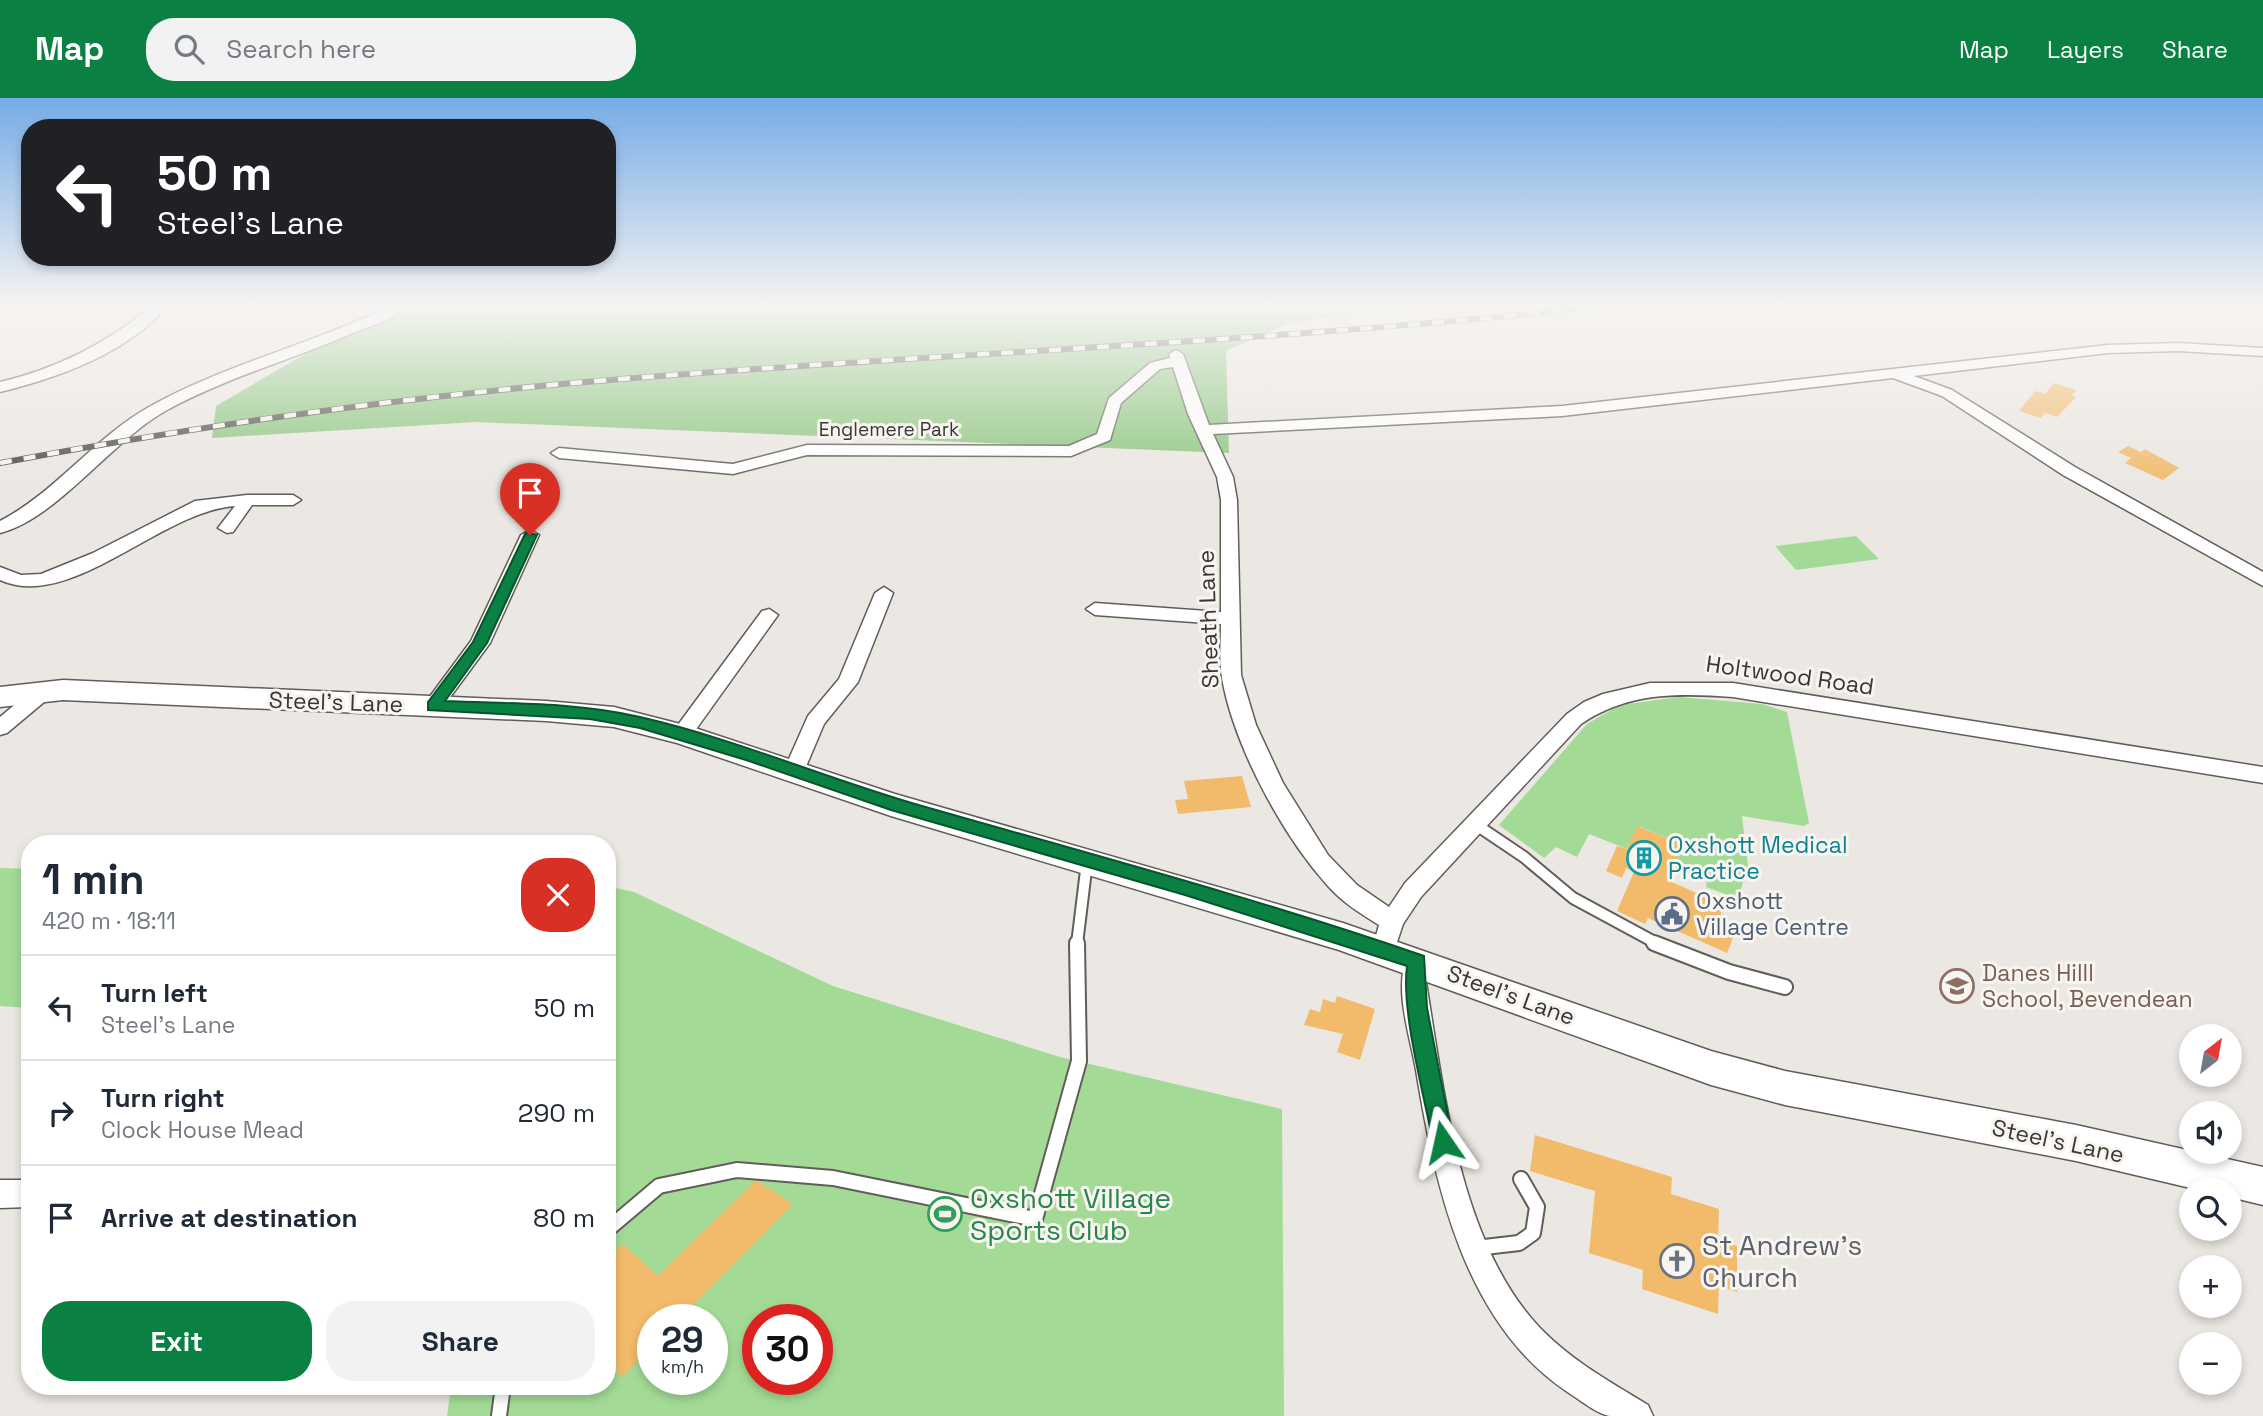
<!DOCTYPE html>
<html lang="en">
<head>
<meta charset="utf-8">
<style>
  body { margin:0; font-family:"Space Grotesk",sans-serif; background:#f2f2f3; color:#1f2937; height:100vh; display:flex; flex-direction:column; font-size:26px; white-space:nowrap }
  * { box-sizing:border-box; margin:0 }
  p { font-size:23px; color:#747a83 }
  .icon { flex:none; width:38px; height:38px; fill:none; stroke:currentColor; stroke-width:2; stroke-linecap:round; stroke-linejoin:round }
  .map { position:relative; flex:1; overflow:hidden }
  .sheet { position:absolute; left:21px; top:737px; width:595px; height:560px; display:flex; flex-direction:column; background:#fff; border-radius:28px; box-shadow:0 4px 10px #0003 }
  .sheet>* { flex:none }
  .top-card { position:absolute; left:21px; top:21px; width:595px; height:147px; border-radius:28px; box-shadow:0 4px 10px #0003; background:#202124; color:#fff; overflow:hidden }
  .needle { width:46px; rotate:31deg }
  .controls { position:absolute; left:2179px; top:926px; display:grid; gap:14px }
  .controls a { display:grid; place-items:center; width:63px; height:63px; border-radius:50%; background:#fff; box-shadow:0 4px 10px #0003; font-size:35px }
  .speed { position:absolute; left:637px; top:1206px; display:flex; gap:14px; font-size:35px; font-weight:700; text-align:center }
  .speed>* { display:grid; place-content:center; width:91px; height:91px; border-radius:50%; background:#fff; box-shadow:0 4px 10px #0003; line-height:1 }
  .speed small { font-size:18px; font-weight:400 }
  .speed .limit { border:10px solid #d22; background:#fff; color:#111 }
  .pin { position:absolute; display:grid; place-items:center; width:60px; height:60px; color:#fff; margin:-72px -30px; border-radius:50% 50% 50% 0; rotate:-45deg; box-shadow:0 0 7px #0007 }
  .pin .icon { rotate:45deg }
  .me { position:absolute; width:77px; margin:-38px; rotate:349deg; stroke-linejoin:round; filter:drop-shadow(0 0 5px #0008) }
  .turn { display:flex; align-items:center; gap:24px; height:147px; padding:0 21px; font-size:32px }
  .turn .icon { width:91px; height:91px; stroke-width:2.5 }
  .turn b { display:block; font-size:49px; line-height:60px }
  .round { display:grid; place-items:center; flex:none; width:74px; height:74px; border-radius:28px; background:#f2f2f3 }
  .summary { display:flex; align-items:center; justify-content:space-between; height:119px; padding:0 21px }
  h1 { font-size:42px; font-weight:700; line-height:52px }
  .button { display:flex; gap:14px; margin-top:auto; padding:14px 21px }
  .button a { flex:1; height:80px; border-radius:28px; background:#0b8043; color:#fff; font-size:28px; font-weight:700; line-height:80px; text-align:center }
  .button a+a { background:#f2f2f3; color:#1f2937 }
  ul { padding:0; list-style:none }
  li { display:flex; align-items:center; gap:21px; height:105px; padding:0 21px; border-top:2px solid #e0e1e3 }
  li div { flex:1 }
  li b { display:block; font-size:26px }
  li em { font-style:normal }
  header { display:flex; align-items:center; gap:42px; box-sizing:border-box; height:98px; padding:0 35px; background:#0b8043; color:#fff }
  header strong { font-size:33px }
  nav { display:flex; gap:38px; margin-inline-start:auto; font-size:24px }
  .search { width:490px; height:63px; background:#f2f2f3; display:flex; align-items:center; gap:18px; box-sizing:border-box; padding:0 24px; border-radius:28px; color:#747a83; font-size:26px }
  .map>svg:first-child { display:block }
  .green { fill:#a3db96; fill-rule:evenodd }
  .forest { fill:#8bc57d }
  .building { fill:#f2bb6b }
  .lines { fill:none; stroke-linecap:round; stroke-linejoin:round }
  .lane-far1-casing { stroke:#615d59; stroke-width:14 }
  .lane-casing { stroke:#615d59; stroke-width:18 }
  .street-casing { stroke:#615d59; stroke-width:3 }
  .secondary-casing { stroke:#615d59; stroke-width:3 }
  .lane-far1 { stroke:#fff; stroke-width:10 }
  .lane { stroke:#fff; stroke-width:14 }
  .street { fill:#fff; fill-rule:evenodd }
  .secondary { fill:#fff; fill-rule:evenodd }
  .rail-casing { stroke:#4f4d4a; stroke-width:6 }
  .rail { stroke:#f8f4ef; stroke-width:4.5; stroke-dasharray:12; stroke-linecap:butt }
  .route { fill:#0b8043; stroke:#07532c; stroke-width:2 }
  .labels { text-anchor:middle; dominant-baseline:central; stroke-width:6; stroke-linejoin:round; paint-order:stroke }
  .far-street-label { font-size:19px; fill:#393735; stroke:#f8f4ef }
  .street-label { font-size:23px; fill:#393735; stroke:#f8f4ef }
  .culture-label { font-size:23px; fill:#0d838f; stroke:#f8f4ef; text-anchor:start }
  .service-label { font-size:23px; fill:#4e5e75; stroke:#f8f4ef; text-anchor:start }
  .education-label { font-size:23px; fill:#785e54; stroke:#f8f4ef; text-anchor:start }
  .near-leisure-label { font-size:28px; fill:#27864d; stroke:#f8f4ef; text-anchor:start }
  .near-worship-label { font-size:28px; fill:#5b616d; stroke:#f8f4ef; text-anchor:start }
</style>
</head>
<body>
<header>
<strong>Map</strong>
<div class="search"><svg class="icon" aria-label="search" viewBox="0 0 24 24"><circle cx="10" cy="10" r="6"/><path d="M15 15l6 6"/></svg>Search here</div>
<nav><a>Map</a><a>Layers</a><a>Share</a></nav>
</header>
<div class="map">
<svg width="2263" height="1318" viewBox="0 0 2263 1318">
  <rect width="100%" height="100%" fill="#ebe7e2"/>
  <g class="green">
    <path d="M1856,438l23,23 -83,11 -21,-24z"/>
    <path d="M1679,599l83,7 25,8 22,111 -5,3 -62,-10 6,50 -10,33 -32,-12 1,-5 -35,-15 10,-23 -44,-18 -11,23 -38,-15 -12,23 -21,-10 -12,11 -45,-33 88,-101 33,-19z"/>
    <path d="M0,770l30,1v139l-30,-2z"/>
    <path d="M607,788l27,6 199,94 227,71 222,52 2,307h-837l4,-30h156zM653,1222h59v59h-59zM758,1222h59v59h-59z"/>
  </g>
  <path class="forest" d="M384,210h1011l-106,15 -63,28 3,102 -753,-31 -264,16 4,-32z"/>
  <g class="building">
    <path d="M2054,285l22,7 -4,6 4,1 -19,20 -12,-4 -4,5 -22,-7 16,-20 10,3z"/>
    <path d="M2128,348l13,6 4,-3 34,19 -16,12 -38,-17 6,-5 -13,-6z"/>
    <path d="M1242,678l9,31 -73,7 -3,-14 13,-1 -4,-18z"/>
    <path d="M1637,728l45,18 -15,36 57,25 -5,15 18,8 -10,25 -79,-35 -3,6 -28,-13 17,-39 -8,-4 -4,10 -16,-7 11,-25 10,3z"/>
    <path d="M1337,898l38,13 -15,51 -23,-8 6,-18 -39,-9 6,-16 10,3 3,-13 12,4z"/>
    <path d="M1535,1037l137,42 -1,17 48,15 -1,31 19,6v46l-18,-6 -1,28 -76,-25 1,-19 -54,-17 6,-62 -65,-20z"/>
    <path d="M756,1082l37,24 -114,116h-26v26l-31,31 -15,-16v-102l16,-15 35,32z"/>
  </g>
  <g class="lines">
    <g class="lane-far1-casing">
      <g id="lane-far1">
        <path d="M1475,726l49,33 49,41 85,46"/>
        <path d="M1077,846l10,-82"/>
      </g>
    </g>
    <g class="lane-casing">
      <g id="lane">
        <path d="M1654,845l75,29 56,15"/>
        <path d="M607,1132l52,-44 78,-16 96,8 202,41 44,-158 -2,-118"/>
        <path d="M1476,1150l43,-5 14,-10 4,-26 -16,-28"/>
        <path d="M499,1318l4,-30"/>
      </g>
    </g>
    <g class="street-casing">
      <g id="street">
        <path d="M150,210h15c-39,46 -108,70 -165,84v-10c56,-13 105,-38 150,-74z"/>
        <path d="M386,210h17c-12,13 -36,19 -52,26 -61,26 -125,44 -184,76 -55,30 -110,109 -167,123v-12c56,-29 94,-83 149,-114 75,-42 160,-62 237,-99z"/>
        <path d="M2178,245l85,5v8l-85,-5 -70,2 -194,23 38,14 123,77 188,105v14l-200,-111 -121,-79 -49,-18 -331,38 -349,18 20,43 4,23 4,175 15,50 27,58 45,72 29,30 32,22 16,-24 162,-169 17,-12 19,-8 47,-11h83l530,84v16l-530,-86c-55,-4 -105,-5 -152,27l-160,173 -18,27 -11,33 -8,3 -8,-3 -4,-7 7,-25c-18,-11 -37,-23 -51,-39 -46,-51 -94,-140 -106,-208 -3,-17 -1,-36 -1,-54l-126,-9 -9,-6 9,-6 126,9v-112l-4,-23 -29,-63 -15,-47 -13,2 -39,34 -11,37 -39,16 -264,-1 -74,19 -174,-16 -8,-5 8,-5 174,16 74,-19 262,1 28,-12 12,-36 41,-35 20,-5 -1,-4 7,-4 7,4 26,71 353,-19 546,-61z"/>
        <path d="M247,397h46l8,5 -8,5h-41l-19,27 -6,1 -9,-5 17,-22c-74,5 -164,106 -235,74v-13l21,8 20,-1 52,-21 102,-52z"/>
        <path d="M530,432l9,5 -49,108 -50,68h-14l-3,-5 48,-65 50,-106z"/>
        <path d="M884,489l9,6 -35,89 -34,42 -22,52h-14l-4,-6 24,-54 31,-37 36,-86z"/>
        <path d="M769,511l9,6 -89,124h-14l-3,-5 3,-5 87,-118z"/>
        <path d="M43,587l10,7 -3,5 -43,36 -7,2v-18l36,-30z"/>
        <path d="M1417,854l9,3 3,7 -3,20c18,110 34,262 114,346 32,33 69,53 108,77l5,11c-14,0 -29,0 -43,0 -13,-2 -30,-16 -41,-23 -105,-69 -134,-208 -153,-323 -6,-34 -23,-83 -8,-115z"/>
        <path d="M0,1082h30v27l-30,1z"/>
      </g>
    </g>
    <g class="secondary-casing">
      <path id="secondary" d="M63,582l483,21 68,6 78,20 203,67 448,129 368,128 74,20 291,54 187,42v38l-33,-8v-7h-31l-123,-29 -291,-56 -74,-20 -372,-135 -448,-134 -214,-73 -63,-16 -68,-6 -483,-21 -63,7v-20z"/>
    </g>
    <use href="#lane-far1" class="lane-far1"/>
    <use href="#lane" class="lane"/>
    <use href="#street" class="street"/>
    <use href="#secondary" class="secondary"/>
    <g class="rail-casing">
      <path id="rail" d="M0,365c186,-35 373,-62 562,-79 341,-30 683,-39 1022,-76"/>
    </g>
    <use href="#rail" class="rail"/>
  </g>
  <linearGradient id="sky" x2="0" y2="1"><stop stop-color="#76ace7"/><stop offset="0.53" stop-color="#f6f4f2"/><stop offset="1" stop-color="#f6f4f2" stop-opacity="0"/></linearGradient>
  <rect width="2263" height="394" fill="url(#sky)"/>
  <path class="route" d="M526,434l11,3 -50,108 -42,58c65,3 132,1 195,16 96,22 187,62 282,89 168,48 337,93 502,150l3,52 26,134 -3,6 -7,3 -7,-3 -3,-6c-9,-47 -32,-131 -26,-176l-222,-71 -294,-85 -145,-50 -106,-32 -50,-9 -162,-9v-8l45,-60z"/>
  <defs>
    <g id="building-ring" transform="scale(1.75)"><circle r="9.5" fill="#f8f4ef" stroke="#0f9aa8" stroke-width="1.5"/><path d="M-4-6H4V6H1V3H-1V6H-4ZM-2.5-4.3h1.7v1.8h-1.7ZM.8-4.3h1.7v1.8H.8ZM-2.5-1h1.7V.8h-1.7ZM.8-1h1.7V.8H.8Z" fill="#0f9aa8"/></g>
    <g id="civic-ring" transform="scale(1.75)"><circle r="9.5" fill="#f8f4ef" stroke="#5c6f8a" stroke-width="1.5"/><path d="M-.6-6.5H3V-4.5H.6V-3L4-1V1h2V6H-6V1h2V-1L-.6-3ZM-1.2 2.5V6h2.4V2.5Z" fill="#5c6f8a"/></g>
    <g id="school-ring" transform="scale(1.75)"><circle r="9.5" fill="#f8f4ef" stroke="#8d6e63" stroke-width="1.5"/><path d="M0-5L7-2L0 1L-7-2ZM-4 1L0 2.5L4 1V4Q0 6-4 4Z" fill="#8d6e63"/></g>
    <g id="stadium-ring" transform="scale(1.75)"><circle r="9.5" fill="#f8f4ef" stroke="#2e9e5b" stroke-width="1.5"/><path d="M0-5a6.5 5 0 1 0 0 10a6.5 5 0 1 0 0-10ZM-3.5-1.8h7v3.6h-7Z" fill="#2e9e5b"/></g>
    <g id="church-ring" transform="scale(1.75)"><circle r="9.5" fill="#f8f4ef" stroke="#6b7280" stroke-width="1.5"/><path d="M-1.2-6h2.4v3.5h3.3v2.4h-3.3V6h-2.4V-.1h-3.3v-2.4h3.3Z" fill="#6b7280"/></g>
  </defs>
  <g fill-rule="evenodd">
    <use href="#building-ring" x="1644" y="760"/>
    <use href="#civic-ring" x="1672" y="816"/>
    <use href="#school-ring" x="1957" y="888"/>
    <use href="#stadium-ring" x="945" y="1116"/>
    <use href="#church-ring" x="1677" y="1163"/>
  </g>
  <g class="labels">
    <g class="far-street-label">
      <text x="889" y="331">Englemere Park</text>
    </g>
    <g class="street-label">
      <text transform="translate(1208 521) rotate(-92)">Sheath Lane</text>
      <text transform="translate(1790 577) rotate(8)">Holtwood Road</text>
      <text transform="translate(336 604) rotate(2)">Steel's Lane</text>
      <text transform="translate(1511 897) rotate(20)">Steel's Lane</text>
      <text transform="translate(2058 1043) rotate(12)">Steel's Lane</text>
    </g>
    <g class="culture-label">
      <text x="1668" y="747">Oxshott Medical<tspan x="1668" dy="26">Practice</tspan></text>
    </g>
    <g class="service-label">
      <text x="1696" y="803">Oxshott<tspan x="1696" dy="26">Village Centre</tspan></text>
    </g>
    <g class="education-label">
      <text x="1982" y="875">Danes Hilll<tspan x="1982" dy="26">School, Bevendean</tspan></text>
    </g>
    <g class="near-leisure-label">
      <text x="970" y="1100">Oxshott Village<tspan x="970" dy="32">Sports Club</tspan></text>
    </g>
    <g class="near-worship-label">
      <text x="1702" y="1147">St Andrew's<tspan x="1702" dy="32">Church</tspan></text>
    </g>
  </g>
</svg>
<div class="controls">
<a><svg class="needle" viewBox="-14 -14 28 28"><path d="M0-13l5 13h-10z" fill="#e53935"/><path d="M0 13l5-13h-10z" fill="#747a83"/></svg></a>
<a><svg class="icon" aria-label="sound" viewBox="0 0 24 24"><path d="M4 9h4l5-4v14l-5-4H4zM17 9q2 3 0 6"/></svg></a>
<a><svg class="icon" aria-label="search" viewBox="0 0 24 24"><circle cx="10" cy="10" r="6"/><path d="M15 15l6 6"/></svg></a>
<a>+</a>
<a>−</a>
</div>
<div class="speed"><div>29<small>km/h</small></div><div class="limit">30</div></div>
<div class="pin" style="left:530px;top:437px;background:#d93025"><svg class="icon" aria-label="arrive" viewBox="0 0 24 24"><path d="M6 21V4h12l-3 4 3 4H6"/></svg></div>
<svg class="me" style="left:1443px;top:1044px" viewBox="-20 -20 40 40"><path d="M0-17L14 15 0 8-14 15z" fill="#0b8043" stroke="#fff" stroke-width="4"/></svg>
<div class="top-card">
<div class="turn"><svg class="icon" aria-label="left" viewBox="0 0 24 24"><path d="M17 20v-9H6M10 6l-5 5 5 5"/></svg><div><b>50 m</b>Steel's Lane</div></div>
</div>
<section class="sheet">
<div class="summary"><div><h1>1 min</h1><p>420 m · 18:11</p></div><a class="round" style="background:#d93025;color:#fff"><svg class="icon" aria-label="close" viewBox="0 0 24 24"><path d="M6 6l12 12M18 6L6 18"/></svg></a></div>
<ul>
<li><svg class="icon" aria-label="left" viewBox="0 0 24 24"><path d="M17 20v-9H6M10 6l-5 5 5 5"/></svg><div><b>Turn left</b><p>Steel's Lane</p></div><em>50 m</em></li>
<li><svg class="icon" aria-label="right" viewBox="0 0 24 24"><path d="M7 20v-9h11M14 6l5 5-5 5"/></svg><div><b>Turn right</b><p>Clock House Mead</p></div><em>290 m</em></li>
<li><svg class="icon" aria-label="arrive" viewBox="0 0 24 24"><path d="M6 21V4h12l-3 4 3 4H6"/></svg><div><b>Arrive at destination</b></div><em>80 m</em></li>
</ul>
<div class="button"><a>Exit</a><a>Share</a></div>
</section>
</div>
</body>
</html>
